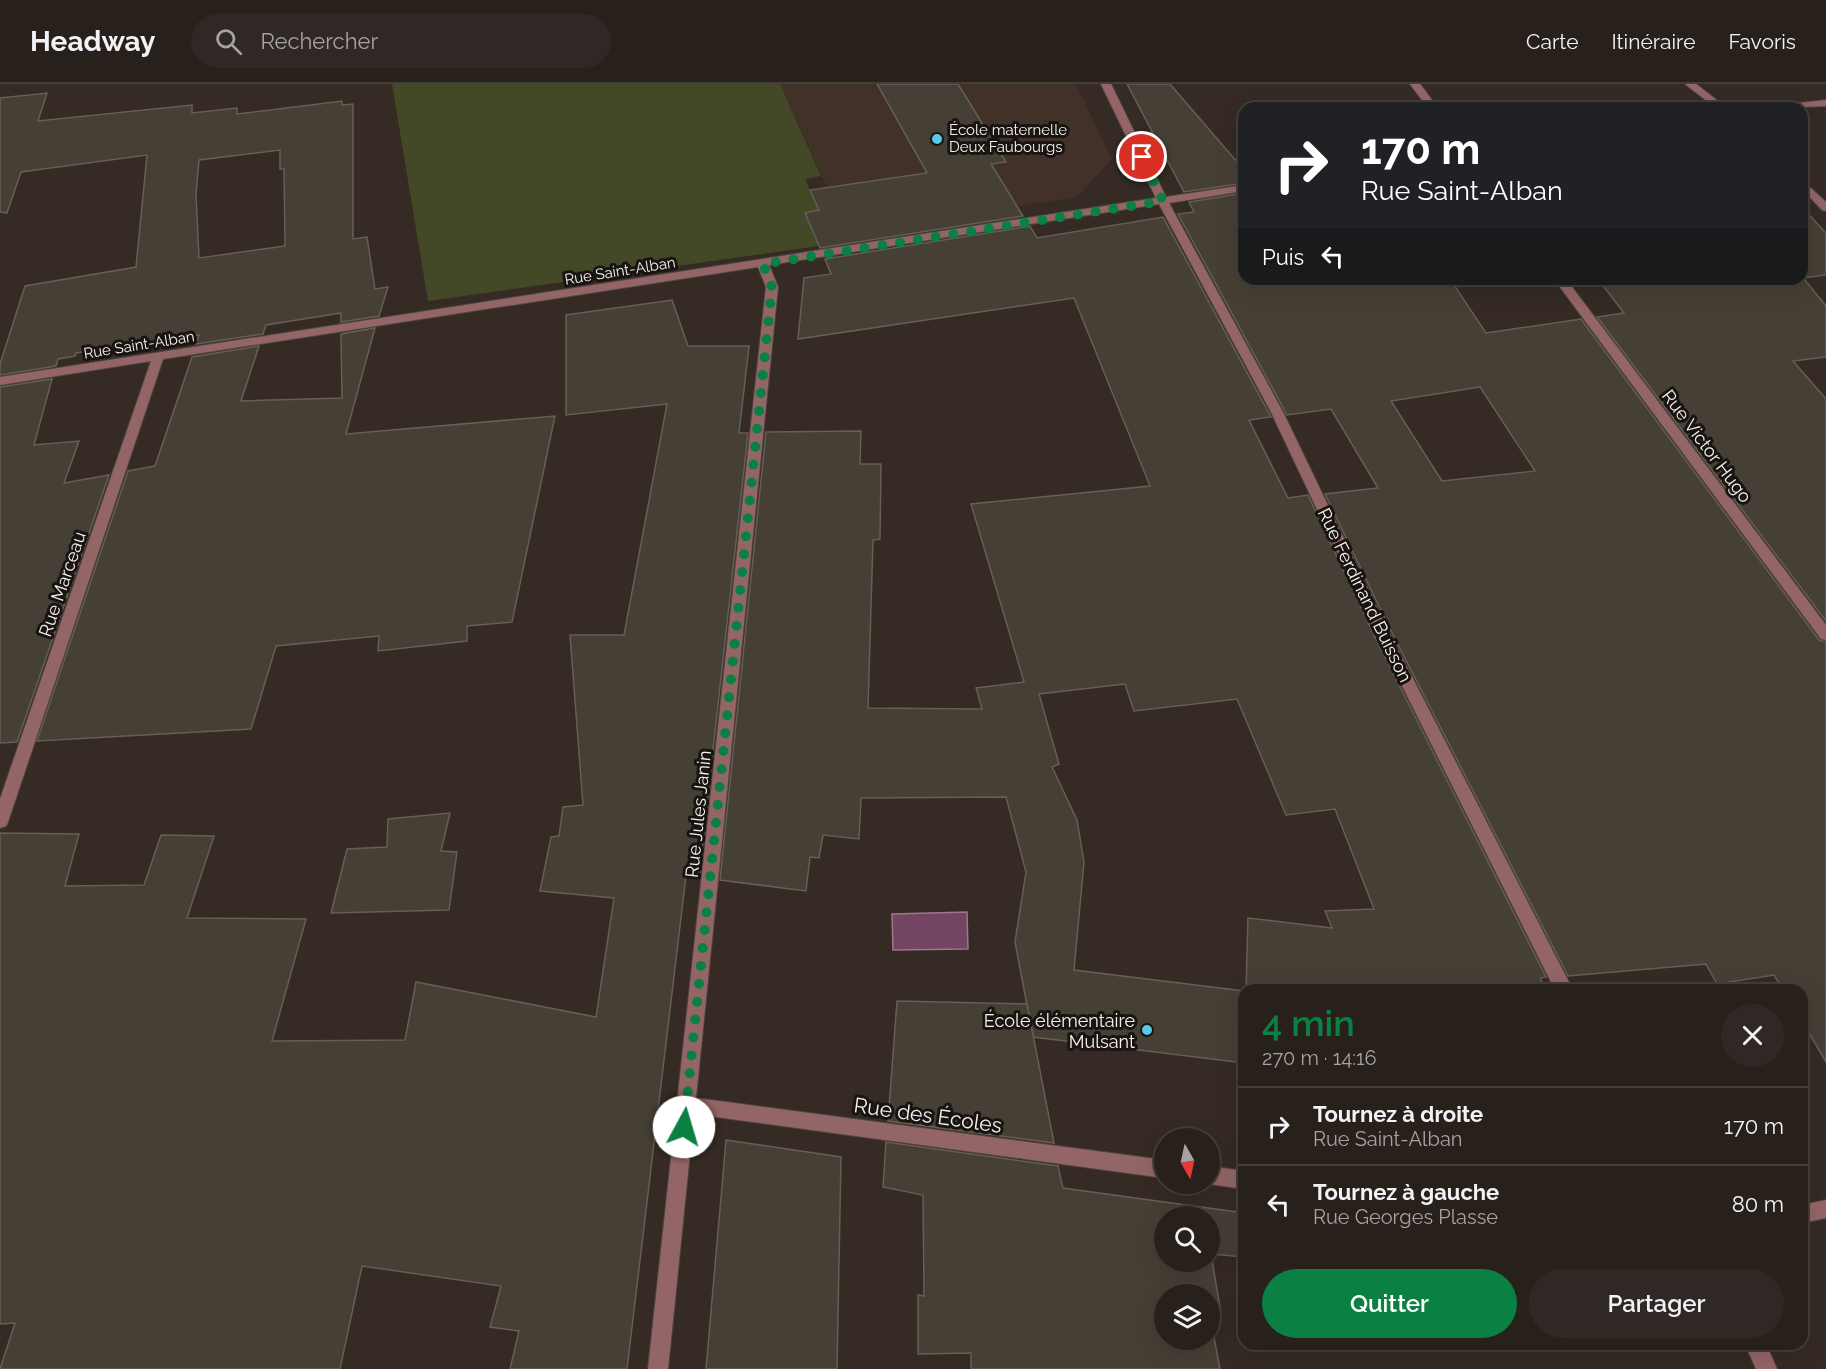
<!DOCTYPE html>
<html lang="fr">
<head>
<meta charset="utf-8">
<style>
  body { margin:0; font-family:Raleway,sans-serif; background:#302824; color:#f1f3f6; height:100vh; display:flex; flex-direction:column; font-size:22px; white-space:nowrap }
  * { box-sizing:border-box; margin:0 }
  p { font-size:20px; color:#a5a3a3 }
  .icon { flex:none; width:33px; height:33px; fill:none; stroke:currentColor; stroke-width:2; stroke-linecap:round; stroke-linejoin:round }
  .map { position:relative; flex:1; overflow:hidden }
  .panel { position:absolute; left:1238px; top:900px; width:570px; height:366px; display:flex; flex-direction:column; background:#28201b; border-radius:18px; box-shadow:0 6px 24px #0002,0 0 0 2px #443e3a }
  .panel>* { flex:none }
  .banner { position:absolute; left:1238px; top:18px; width:570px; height:183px; border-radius:18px; box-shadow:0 6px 24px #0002,0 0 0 2px #443e3a; background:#202124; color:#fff; overflow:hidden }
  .needle { width:39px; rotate:171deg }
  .buttons { position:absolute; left:1154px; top:1044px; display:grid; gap:12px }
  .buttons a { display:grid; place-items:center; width:66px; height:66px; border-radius:50%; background:#28201b; box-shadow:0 6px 24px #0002,0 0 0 2px #443e3a; font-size:30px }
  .pin { position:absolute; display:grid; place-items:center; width:51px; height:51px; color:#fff; margin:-26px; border:3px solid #fff; border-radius:50%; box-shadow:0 2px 6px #0007 }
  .me { position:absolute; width:66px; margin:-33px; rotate:6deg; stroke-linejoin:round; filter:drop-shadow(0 0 4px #0008) }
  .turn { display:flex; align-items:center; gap:21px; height:126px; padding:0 24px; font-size:27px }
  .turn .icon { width:78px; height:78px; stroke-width:2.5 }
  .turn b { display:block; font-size:42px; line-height:51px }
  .then { display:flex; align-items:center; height:57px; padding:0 24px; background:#0003; gap:12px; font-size:22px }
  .round { display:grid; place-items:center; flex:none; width:63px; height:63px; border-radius:32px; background:#302824 }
  .overview { display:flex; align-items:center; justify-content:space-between; height:102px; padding:0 24px }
  h1 { font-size:36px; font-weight:600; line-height:45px; color:#0b8043 }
  .primary-button { display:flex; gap:12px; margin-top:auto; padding:12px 24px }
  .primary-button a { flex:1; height:69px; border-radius:36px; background:#0b8043; color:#fff; font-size:24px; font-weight:600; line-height:69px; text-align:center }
  .primary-button a+a { background:#302824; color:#f1f3f6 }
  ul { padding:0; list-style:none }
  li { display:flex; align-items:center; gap:18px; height:78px; padding:0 24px; border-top:2px solid #443e3a }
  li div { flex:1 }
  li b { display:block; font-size:22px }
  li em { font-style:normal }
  header { display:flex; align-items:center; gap:36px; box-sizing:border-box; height:84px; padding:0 30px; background:#28201b; border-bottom:2px solid #443e3a }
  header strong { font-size:28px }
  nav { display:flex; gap:33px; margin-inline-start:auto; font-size:21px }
  .search { width:420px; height:54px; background:#302824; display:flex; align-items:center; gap:15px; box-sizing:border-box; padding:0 21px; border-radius:33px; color:#a5a3a3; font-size:22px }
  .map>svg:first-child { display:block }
  .built { fill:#423128 }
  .green { fill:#434826 }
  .water { fill:#744563; stroke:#9c788c; stroke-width:1.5 }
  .building { fill:#453f35; stroke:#655f54; stroke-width:1.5; fill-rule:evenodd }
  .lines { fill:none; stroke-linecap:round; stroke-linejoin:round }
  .minor-casing { stroke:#504640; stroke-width:2 }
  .minor { fill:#946567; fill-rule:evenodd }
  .route { stroke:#0b8043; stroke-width:10; stroke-dasharray:0 18 }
  .poi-dot { fill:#59c8e5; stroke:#181411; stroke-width:2 }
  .labels { text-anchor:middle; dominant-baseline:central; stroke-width:6; stroke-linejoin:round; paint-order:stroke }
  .far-poi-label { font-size:15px; fill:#f8f0ed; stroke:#181411; text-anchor:start }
  .far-street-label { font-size:15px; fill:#f8f0ed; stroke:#181411 }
  .street-label { font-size:18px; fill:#f8f0ed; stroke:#181411 }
  .poi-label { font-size:18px; fill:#f8f0ed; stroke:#181411; text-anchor:end }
  .near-street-label { font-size:21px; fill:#f8f0ed; stroke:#181411 }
</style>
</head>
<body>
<header>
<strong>Headway</strong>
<div class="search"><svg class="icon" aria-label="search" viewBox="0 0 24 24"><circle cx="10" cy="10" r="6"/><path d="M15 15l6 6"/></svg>Rechercher</div>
<nav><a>Carte</a><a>Itinéraire</a><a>Favoris</a></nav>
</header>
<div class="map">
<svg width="1826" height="1285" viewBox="0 0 1826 1285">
  <rect width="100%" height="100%" fill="#352a24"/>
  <path class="built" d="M780,0h296l36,75 -35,38 -229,36z"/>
  <path class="green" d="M392,0h388l41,92 -16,3 12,27 9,-2 2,5 -23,4 14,33 -391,55z"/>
  <path class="water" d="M967,828l1,37 -75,1 -1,-36z"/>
  <g class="building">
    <path d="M877,0h81l48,78 -15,2 32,52 -203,32 -15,-35 14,-3 -9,-20 117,-17z"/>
    <path d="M1127,0h43l74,86v13l-60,9z"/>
    <path d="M47,9l-9,28 154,-16v8l45,-5v6l105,-13v4l11,-1v135l14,-2 8,52 13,-2 -9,29 -38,6v-9l-75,12 -3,9 -67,10 3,-9 -123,18 -1,3 -17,3 -2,7 -56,9v-11l25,-78 111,-19 11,-112 -126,17 -14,41 -7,-1v-114zM280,66v19h4l1,77 -86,12 -3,-64 3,-34z"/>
    <path d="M1244,109v86h206l36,54 95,-14 238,321 7,2v420l-24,-41v-31h-19l-9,-15 -57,9 -11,-20 -138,12 -178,-347 -65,-135 53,-6 -47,-79 -44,6 -109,-201 16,-2 -5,-10zM1480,303l55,84 -93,10 -51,-80z"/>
    <path d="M1802,123l24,26v42l-24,3z"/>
    <path d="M1163,133l108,200 -22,3 39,78 20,-3 64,136 174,346 -6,1 6,12h-300l2,-72 84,10 -7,-17 49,-2 -39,-100 -49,6 -49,-116 -103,12 -9,-27 -86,10 20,70 -7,3 25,53 7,42 -10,108 170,21v72l-211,-26 -18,-95 11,-70 -20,-75 -145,1 -2,41 -36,-4 -4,23 -9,-1 -4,34 -86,-11 46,-448 95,-1 -1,33h21l-1,75 -7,1 -5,168 114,1 -6,-21 48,-6 -53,-178 179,-18 -76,-188 -276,41 6,-61 27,-4 -6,-15 205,-33 7,12z"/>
    <path d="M1598,195h206l22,27v51l-33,4 33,38v222l-229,-304 27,-4z"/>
    <path d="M672,216l16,46h61l-10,87h9l-49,444 -13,-1 -59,493h-117l9,-38 -29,-4 11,-41 -139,-20 -22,103h-340l15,-46 -15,1v-491l79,1 -14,52 79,-1 17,-50 53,1 -27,82 119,1 -34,122 133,-1 11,-58 180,35 18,-119 -74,-7 11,-54 8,-1 4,-29 20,-2 -13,-170h54l43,-231 -101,11v-100z"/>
    <path d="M375,244l-29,106 209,-18 -43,206 -45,4v15l-89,10 1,-15 -103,10 -25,83 -214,12 91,-270 27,-5 37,-109 67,-11 -18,55 101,-3 -1,-64z"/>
    <path d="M52,295l-18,66 45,-4 -15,42 45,-8 -92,267 -17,1v-356z"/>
    <path d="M450,729l-9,38 16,1 -8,58 -118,3 16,-64 40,-2 1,-28z"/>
    <path d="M897,917l130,3 27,139 -166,-22z"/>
    <path d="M726,1056l115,17 -4,212h-131z"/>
    <path d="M886,1058l172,24 5,22 181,25v44l-33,-3 10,59 -11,3 10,53h-249v-16l-53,1v-59l6,1 -1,-101 -40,-8zM1164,1132h45v46h-45zM1164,1210h45v46h-45z"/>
  </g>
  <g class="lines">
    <g class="minor-casing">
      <g id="minor">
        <path d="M1101,0h10l55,113 78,-12v6l-75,12 114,209 105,218 185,360h-18l-181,-360 -103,-218 -112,-208 -390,61 9,22 -82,811 468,62v18l-470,-64 -26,255h-20l118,-1082 -8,-20 -595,92 -155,463 -2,4 -6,2v-29l151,-438 -151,24v-8l1156,-179z"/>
        <path d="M1410,0h10l18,24h-10z"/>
        <path d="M1685,0h11l31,24h-11z"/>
        <path d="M1826,16v6l-50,2 5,-3z"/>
        <path d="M1802,96l24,22v9l-4,-1 -20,-21z"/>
        <path d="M1554,195h12l260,346v15l-5,-1z"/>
        <path d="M1209,1082l35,5v18l-35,-5z"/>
        <path d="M1826,1116v18l-24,5v-18z"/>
        <path d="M1745,1260h21l11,25h-21z"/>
      </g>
    </g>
    <use href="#minor" class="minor"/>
  </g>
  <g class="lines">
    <path class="route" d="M684,1043l88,-840 -9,-23 400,-63 -21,-44"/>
  </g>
  <g class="poi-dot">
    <circle cx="937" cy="55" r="6"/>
    <circle cx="1147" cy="946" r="6"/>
  </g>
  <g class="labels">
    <g class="far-poi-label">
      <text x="949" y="46">École maternelle<tspan x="949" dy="17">Deux Faubourgs</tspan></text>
    </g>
    <g class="far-street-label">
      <text transform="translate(620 187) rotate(-9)">Rue Saint-Alban</text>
      <text transform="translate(139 261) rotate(-9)">Rue Saint-Alban</text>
    </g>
    <g class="street-label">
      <text transform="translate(1707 362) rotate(53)">Rue Victor Hugo</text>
      <text transform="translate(62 500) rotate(-71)">Rue Marceau</text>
      <text transform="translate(1365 511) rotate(64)">Rue Ferdinand Buisson</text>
      <text transform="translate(698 730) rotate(-84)">Rue Jules Janin</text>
    </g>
    <g class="poi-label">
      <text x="1135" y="936">École élémentaire<tspan x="1135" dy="21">Mulsant</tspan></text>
    </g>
    <g class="near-street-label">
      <text transform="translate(928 1031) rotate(8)">Rue des Écoles</text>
    </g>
  </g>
</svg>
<div class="buttons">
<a><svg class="needle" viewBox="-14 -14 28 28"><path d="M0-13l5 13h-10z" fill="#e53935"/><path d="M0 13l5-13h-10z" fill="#a5a3a3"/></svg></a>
<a><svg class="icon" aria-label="search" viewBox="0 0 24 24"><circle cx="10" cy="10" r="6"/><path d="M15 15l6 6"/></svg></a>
<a><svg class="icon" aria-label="layers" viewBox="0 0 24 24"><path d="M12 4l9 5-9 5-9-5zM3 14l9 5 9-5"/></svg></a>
</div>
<div class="pin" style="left:1142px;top:73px;background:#d93025"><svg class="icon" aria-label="arrive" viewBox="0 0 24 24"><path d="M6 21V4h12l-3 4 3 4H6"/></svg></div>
<svg class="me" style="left:684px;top:1043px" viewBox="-20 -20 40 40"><circle r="19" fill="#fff"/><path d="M0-13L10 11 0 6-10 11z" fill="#0b8043"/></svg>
<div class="banner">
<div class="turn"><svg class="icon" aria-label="right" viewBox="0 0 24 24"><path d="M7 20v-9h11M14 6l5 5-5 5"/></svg><div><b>170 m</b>Rue Saint-Alban</div></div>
<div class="then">Puis<svg class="icon" aria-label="left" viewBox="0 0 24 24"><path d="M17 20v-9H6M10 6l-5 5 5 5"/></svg></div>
</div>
<section class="panel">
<div class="overview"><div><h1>4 min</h1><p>270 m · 14:16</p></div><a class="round"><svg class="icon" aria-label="close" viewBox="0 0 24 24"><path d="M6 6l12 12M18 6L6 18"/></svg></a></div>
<ul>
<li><svg class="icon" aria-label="right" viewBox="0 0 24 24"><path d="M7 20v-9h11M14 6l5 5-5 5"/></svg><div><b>Tournez à droite</b><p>Rue Saint-Alban</p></div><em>170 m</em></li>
<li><svg class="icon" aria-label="left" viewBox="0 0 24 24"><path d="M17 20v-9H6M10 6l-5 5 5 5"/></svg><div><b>Tournez à gauche</b><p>Rue Georges Plasse</p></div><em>80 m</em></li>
</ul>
<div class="primary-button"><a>Quitter</a><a>Partager</a></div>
</section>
</div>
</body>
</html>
